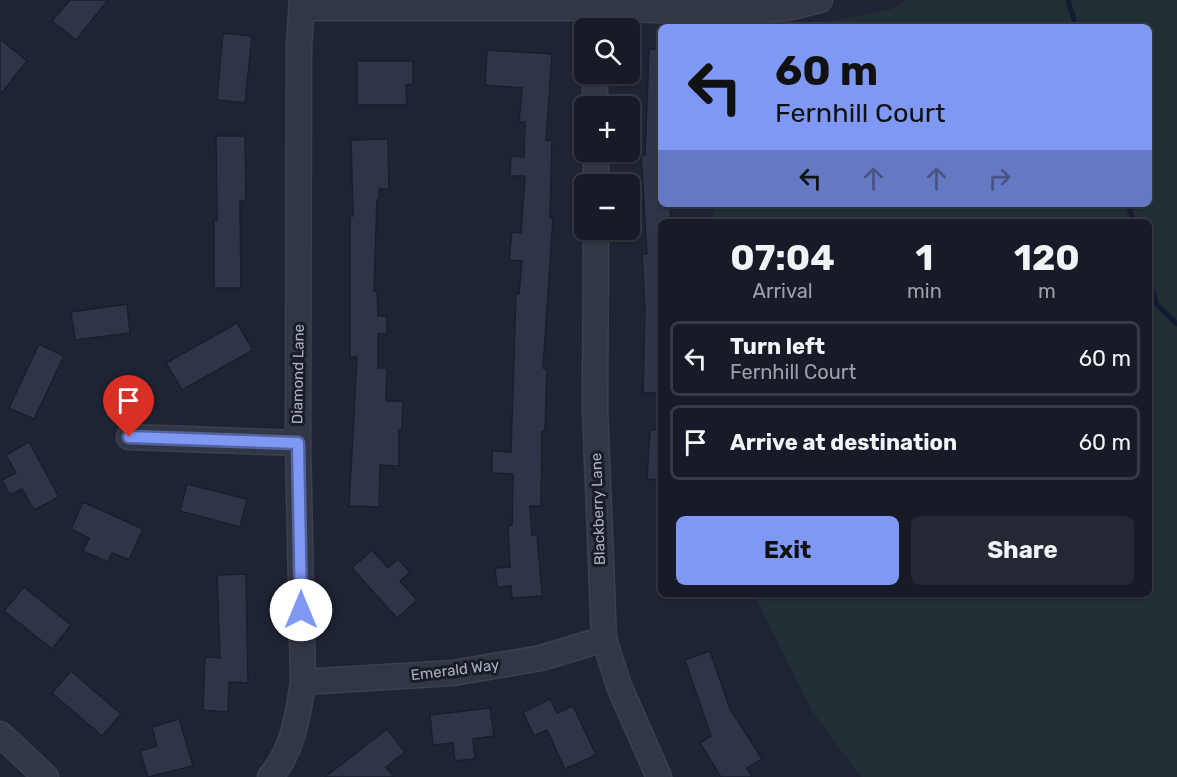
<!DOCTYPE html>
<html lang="en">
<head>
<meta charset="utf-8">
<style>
  body { margin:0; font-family:Rubik,sans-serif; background:#242833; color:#f1f3f6; height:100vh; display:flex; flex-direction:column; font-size:22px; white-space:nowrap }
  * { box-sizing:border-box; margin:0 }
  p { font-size:20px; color:#9ea1a7 }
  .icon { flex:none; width:33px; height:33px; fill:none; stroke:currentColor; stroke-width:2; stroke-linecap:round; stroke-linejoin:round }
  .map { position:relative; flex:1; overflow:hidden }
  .panel { position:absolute; left:658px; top:219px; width:494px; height:378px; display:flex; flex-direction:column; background:#171b27; border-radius:9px; box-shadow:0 2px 4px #0004,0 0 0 2px #363944 }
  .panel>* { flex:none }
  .top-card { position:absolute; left:658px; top:24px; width:494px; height:183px; border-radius:9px; box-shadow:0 2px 4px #0004,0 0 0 2px #363944; background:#7f98f4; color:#111; overflow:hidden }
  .buttons { position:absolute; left:574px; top:18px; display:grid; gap:12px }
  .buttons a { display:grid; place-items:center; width:66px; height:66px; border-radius:9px; background:#171b27; box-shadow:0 2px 4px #0004,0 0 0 2px #363944; font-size:30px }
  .pin { position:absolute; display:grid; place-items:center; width:51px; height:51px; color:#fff; margin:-62px -26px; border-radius:50% 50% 50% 0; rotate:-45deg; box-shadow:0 0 6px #0007 }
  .pin .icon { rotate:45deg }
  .me { position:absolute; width:66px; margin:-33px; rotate:0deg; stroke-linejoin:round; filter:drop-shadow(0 0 4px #0008) }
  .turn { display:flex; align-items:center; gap:21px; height:126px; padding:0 18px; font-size:27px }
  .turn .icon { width:78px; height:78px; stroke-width:2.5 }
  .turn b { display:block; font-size:42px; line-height:51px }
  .lanes { display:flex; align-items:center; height:57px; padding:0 18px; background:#0003; justify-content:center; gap:30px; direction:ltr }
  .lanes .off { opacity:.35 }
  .eta { display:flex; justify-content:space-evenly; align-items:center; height:102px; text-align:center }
  .eta b { font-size:36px; font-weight:700; line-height:42px }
  .action { display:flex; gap:12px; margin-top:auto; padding:12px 18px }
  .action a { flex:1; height:69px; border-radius:9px; background:#7f98f4; color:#111; font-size:24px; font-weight:700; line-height:69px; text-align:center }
  .action a+a { background:#242833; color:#f1f3f6 }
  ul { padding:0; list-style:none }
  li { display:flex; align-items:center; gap:18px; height:75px; margin:0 12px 9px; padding:0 6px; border:3px solid #363944; border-radius:9px }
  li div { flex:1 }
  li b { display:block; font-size:22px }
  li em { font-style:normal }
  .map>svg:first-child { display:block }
  .green { fill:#212f35 }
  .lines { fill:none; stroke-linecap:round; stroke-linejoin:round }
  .stream { stroke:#141a31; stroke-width:5 }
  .building { fill:#2e3548; stroke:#1a1e2b; stroke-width:1.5 }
  .minor-casing { stroke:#3c404e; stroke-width:27 }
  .minor { stroke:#323745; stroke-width:24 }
  .route-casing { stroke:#53639f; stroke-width:15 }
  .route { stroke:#7f98f4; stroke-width:10 }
  .labels { text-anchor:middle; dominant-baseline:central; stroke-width:6; stroke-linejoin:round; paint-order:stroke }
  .street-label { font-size:15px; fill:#acb1c2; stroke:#181c29 }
</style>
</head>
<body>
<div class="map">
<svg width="1177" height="777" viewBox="0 0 1177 777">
  <rect width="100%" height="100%" fill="#1f2434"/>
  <path class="green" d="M907,0h270v777h-316l-48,-65 -59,-118h395v-372h-436v-18h436v-177h-351l91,-17z"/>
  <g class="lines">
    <g class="stream">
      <path d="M1068,0l8,27"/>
      <path d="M1128,204l5,18"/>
      <path d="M1149,277l8,28 20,19"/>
    </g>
  </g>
  <g class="building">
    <path d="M70,0h38l-32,40 -24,-19z"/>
    <path d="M223,33l29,3 -7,67 -28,-3z"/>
    <path d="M0,39l27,22 -27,34z"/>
    <path d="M649,49h13v155h8l1,18h-9v171h-19l2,-84 -3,-55h5l-6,-99h4z"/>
    <path d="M487,50l65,4 -6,86 6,1 -2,77h3l-10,150 4,1 -2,62h-3l-1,75h-11l2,29h5l5,61 -30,2 -1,-12 -14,1 -2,-19 15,-1 -2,-41 4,-1 1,-51 -21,-1v-22l19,1 5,-159 3,1 3,-33 -13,-1 3,-28 9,1 4,-57h-15l1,-20 13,1 1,-35h-6l3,-34 -37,-3z"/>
    <path d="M357,61h56v23l-7,1 1,20h-50z"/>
    <path d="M216,136h29l1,65h-6l1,87h-27v-68h3z"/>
    <path d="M388,139l1,50h-10v11h-2l-3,91h3l1,25h9v18h-9v34h9l-1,33h17l-1,29h-3v36l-19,-1 -1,42 -30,-1 8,-149h-7v-141h3l-2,-76z"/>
    <path d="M127,304l3,29 -55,7 -4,-28z"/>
    <path d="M237,323l16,27 -71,40 -16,-27z"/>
    <path d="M39,344l25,12 -30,63 -25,-11z"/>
    <path d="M650,430h12v50l-15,-1z"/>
    <path d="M29,442l30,55 -25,13 -12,-21 -12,6 -8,-15 14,-7 -10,-18z"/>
    <path d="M187,484l60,15 -7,28 -60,-16z"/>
    <path d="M83,502l60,27 -14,31 -17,-7 -4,9 -25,-11 6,-13 -18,-9z"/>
    <path d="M372,550l16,18 10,-9 12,13 -10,9 17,19 -20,18 -45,-50z"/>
    <path d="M246,574l2,109 -19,-1 -1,30 -25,-2 2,-53 15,1 -3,-83z"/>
    <path d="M24,587l47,38 -19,24 -48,-38z"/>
    <path d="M710,651l20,58 32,50 -15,9 5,9h-31l-21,-34 11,-7 -26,-76z"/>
    <path d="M71,671l50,43 -19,22 -50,-43z"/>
    <path d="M550,699l7,14 16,-7 23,49 -31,14 -18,-39 -13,6 -11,-24z"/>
    <path d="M490,708l4,28 -21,3 2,20 -20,2 -2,-18 -20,2 -3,-30z"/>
    <path d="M179,719l14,47 -45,11 -8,-26 17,-5 -5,-19z"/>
    <path d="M387,729l18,23 -19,15 8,10h-69z"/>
  </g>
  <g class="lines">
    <g class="minor-casing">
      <g id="minor">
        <path d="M303,8h291l122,4 70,-4 34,-8"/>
        <path d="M595,74v32"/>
        <path d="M596,152v32"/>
        <path d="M596,230l-1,178 9,231 15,47 40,91"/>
        <path d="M129,437l169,6"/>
        <path d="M303,682l150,-9 88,-15 63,-19"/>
        <path d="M0,734l46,43"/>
        <path d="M270,777c23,-26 28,-61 33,-95l-5,-239 1,-397 3,-46"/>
      </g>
    </g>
    <use href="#minor" class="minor"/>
  </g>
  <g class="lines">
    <g class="route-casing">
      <path id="route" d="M129,437l169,6 3,167"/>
    </g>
    <use href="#route" class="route"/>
  </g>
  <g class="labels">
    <g class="street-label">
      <text transform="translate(298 374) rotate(-89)">Diamond Lane</text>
      <text transform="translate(598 509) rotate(-92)">Blackberry Lane</text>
      <text transform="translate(455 670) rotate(-7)">Emerald Way</text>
    </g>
  </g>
</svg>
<div class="buttons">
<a><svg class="icon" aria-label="search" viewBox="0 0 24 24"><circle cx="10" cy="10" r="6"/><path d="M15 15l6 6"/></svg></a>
<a>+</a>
<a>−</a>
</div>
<div class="pin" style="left:129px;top:437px;background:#d93025"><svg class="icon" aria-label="arrive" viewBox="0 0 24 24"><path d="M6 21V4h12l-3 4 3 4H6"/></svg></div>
<svg class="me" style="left:301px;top:610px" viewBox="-20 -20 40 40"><circle r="19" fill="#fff"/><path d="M0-13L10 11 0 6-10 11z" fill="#7f98f4"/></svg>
<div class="top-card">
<div class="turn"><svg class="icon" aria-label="left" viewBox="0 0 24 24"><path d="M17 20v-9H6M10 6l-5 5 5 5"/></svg><div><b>60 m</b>Fernhill Court</div></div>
<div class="lanes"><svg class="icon" aria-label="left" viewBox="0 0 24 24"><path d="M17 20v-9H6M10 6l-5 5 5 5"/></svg><svg class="icon off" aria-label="ahead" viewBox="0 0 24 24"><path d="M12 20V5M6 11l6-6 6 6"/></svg><svg class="icon off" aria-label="ahead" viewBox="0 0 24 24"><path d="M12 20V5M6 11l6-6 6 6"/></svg><svg class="icon off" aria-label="right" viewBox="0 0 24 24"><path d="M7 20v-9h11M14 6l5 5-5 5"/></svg></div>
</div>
<section class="panel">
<div class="eta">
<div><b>07:04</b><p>Arrival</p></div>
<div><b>1</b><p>min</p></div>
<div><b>120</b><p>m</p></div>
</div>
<ul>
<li><svg class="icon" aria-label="left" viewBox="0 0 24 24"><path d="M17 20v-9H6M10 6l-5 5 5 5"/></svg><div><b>Turn left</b><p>Fernhill Court</p></div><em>60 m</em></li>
<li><svg class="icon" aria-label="arrive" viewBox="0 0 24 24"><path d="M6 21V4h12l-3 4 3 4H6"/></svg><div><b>Arrive at destination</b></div><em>60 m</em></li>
</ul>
<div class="action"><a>Exit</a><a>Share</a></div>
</section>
</div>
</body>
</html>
